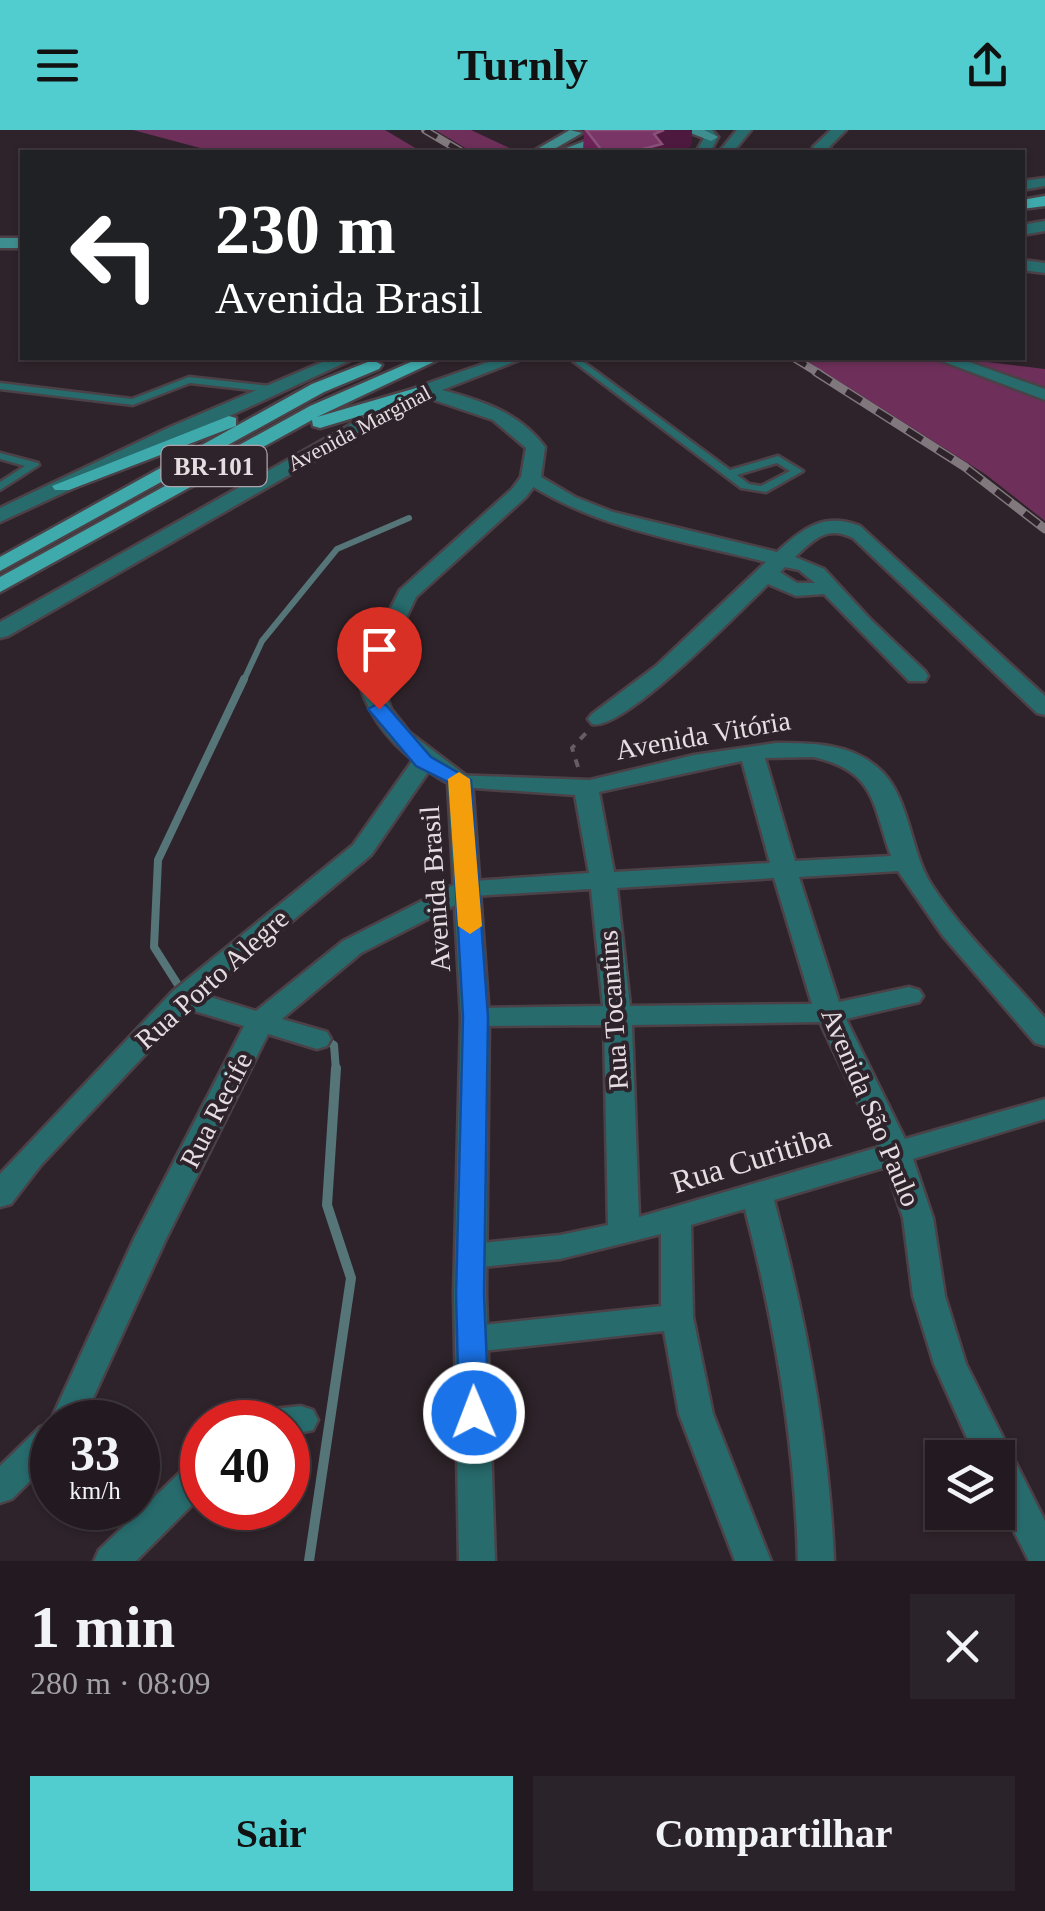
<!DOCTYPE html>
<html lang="pt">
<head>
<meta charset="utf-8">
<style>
  body { margin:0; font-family:"Times New Roman",serif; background:#2a2329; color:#f1f3f6; height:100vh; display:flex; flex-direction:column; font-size:38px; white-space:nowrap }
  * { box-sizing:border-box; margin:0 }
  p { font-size:32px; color:#a2a1a5 }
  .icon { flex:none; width:55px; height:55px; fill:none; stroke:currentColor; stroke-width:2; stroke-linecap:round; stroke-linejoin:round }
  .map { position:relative; height:1431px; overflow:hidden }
  .panel { display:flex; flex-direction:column; background:#221a20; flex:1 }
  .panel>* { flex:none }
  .top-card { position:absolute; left:20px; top:20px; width:1005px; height:210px; border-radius:0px; box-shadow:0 2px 8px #0004,0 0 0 2px #3f383e; background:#202124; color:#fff; overflow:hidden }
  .controls { position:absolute; left:925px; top:1310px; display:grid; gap:20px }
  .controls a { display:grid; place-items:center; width:90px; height:90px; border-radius:0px; background:#221a20; box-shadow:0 2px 8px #0004,0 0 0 2px #3f383e; font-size:50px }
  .speed { position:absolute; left:30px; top:1270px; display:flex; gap:20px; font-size:50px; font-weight:700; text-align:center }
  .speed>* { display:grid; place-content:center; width:130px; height:130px; border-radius:50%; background:#221a20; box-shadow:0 2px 8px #0004,0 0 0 2px #3f383e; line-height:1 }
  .speed small { font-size:25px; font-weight:400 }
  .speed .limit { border:15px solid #d22; background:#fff; color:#111 }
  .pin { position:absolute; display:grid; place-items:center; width:85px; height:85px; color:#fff; margin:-102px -42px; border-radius:50% 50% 50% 0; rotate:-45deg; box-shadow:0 0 10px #0007 }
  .pin .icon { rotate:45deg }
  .me { position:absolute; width:110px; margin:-55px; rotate:359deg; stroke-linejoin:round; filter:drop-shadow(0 0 8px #0008) }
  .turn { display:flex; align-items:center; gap:35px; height:210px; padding:0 30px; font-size:45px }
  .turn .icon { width:130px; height:130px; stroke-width:2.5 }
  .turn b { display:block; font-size:70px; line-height:85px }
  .round { display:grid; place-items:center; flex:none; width:105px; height:105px; border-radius:0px; background:#2a2329 }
  .headline { display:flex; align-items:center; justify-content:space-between; height:170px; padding:0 30px }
  h1 { font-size:60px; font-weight:800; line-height:75px }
  .button { display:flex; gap:20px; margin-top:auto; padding:20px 30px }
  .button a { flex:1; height:115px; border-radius:0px; background:#52cdcf; color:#111; font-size:40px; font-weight:800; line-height:115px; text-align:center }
  .button a+a { background:#2a2329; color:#f1f3f6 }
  header { display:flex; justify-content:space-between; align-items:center; height:130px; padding:0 30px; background:#52cdcf; color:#111; font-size:45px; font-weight:800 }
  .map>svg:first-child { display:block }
  .green { fill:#6e305a }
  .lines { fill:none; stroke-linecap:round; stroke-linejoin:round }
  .stream-far2 { stroke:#567578; stroke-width:6 }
  .stream-far1 { stroke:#567578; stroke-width:8 }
  .stream { stroke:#567578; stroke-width:10 }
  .service-casing { stroke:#4b4147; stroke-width:5 }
  .minor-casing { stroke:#4b4147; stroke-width:5 }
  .tertiary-casing { stroke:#4b4147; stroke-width:5 }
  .secondary-casing { stroke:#4b4147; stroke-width:5 }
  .primary-casing { stroke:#4b4147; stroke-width:5 }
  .path { stroke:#665c62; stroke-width:4; stroke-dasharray:8 8; stroke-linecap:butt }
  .service { fill:#276b6d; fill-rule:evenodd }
  .minor { fill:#276b6d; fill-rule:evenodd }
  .tertiary { fill:#276b6d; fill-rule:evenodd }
  .secondary { fill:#3f8e8f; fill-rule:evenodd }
  .primary { fill:#3faaac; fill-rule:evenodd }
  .rail-far1-casing { stroke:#81787e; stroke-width:8 }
  .rail-casing { stroke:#81787e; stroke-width:9 }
  .rail-far1 { stroke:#2e232a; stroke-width:5; stroke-dasharray:14; stroke-linecap:butt }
  .rail { stroke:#2e232a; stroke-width:6; stroke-dasharray:18; stroke-linecap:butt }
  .wall { fill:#6c2157 }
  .shaded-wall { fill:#4e193f }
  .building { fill:#793566; stroke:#8a507a; stroke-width:2.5 }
  .route { fill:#1a73e8; stroke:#114b97; stroke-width:2.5 }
  .slow { fill:#f59e0b }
  .labels { text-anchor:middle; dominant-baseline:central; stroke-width:8; stroke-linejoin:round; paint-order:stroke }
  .far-street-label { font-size:22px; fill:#e5dde2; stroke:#2e232a }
  .shield { fill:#2e232a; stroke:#aea5ab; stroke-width:2.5 }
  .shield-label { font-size:25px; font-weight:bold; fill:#e5dde2 }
  .street-label { font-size:28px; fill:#e5dde2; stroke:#2e232a }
  .near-street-label { font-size:32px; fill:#e5dde2; stroke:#2e232a }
</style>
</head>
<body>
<header><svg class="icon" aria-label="menu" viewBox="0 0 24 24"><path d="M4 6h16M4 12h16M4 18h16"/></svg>Turnly<svg class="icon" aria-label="share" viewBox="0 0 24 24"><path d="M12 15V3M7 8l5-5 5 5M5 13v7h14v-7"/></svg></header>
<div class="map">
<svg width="1045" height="1431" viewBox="0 0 1045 1431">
  <rect width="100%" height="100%" fill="#2e232a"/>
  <g class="green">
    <path d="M133,0h252l37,22h-207z"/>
    <path d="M435,0h36l47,22h-46z"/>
    <path d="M802,228h153l90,11v152l-60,-47z"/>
  </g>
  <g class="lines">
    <path class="stream-far2" d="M243,552l19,-41 75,-92 72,-31"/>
    <g class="stream-far1">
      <path d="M180,858l-26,-41 4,-87 86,-181"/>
      <path d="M320,907l14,8 2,26"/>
    </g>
    <path class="stream" d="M309,1431l42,-283 -24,-73 9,-137"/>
    <g class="service-casing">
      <g id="service">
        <path d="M569,228h9l152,112 48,-14 25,15 -37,21 -25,-4zM777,333l13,8 -29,15 -12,-2 -12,-9z"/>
        <path d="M189,247l81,9 5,3 -5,3 -80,-9 -57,22 -133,-16v-6l132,16z"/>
        <path d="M0,323l38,10 1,2 -39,25v-8l25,-16 -25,-7z"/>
      </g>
    </g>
    <g class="minor-casing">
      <g id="minor">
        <path d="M697,0h15l6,7 -8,15h-14l8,-14z"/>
        <path d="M737,0h14l-18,22h-14z"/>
        <path d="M831,0h15l-17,17 5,5h-16l-5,-5z"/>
        <path d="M1022,130l23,3v10l-23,-3z"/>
        <path d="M934,228h24l87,31v11z"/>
        <path d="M531,341l44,26 38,15 164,40c26,-24 47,-40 83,-26l185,170v19l-8,-2 -184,-175c-26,-13 -39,1 -58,19l29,12 46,50 55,52 3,5 -3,5h-16l-85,-87 -28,2 -28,-12c-27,26 -145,148 -176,140l-4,-5 4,-5 64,-48 110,-104c-83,-21 -169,-33 -242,-81l-3,-4zM785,437l14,3 16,13h-18l-17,-11z"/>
        <path d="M776,613c35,0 73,0 101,24 33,27 32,82 54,117 32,49 76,90 114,134v28l-10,-3 -92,-107 -45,-65 -99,6 40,125 70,-15 10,3 4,6 -4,6 -73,17 59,120 140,-40v20l-132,40 20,59 12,78 21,68 79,157v40h-16l-31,-62v-41h-22l-42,-94 -21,-68 -10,-78 -17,-51 -112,33c32,119 55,238 60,361h-36c-3,-120 -23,-236 -53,-352l-54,16 2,92 20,97 58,147h-36l-56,-147 -15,-83 -191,21 -12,-4 -4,-9 4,-9 12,-4 188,-20v-72l-101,25 -88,9 -11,-3 -5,-9 5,-9 11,-3 88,-9 48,-10 -4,-200 -129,1 -10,-2 -4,-7 4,-7 10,-2 128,-2 -12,-117 -118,7 -112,57 -79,66 45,13 4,7 -4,7 -10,3 -49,-15 -102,205 -84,183h-30v37l-40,40 -12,4v-37l40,-39 9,-3 85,-185 110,-213 -56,-17 -147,156 -30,39 -11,3v-33l173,-183 180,-146 62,-88h16l4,5 -64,93 -167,140 52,16 87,-70 116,-59 130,-9 -14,-78 -115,-8 -12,-7 4,-5 138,5 104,-25zM813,627c63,14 59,46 78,99l-96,5 -30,-103zM742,631l28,102 -156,9 -15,-80zM774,748l38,126 -182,2 -13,-118zM820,892l59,125 -240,70 -7,-192z"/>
        <path d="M301,1276l12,4 5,10 -5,10 -25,5v-13h-49l5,-10z"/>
        <path d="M202,1328v37l-66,66h-42l5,-11 91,-87z"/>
      </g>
    </g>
    <g class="tertiary-casing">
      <g id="tertiary">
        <path d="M1045,48v8l-23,4v-9z"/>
        <path d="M1045,91v10l-23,4v-10z"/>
        <path d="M332,228h23l-355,164v-14l170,-81z"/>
        <path d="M500,228h24l-82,32c40,11 77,22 103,57l-4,30 -15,20 -110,100 -37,78 12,34 19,24 62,47 17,237 -3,277 9,267h-36l-5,-267 7,-277 -13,-234c-44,-24 -79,-58 -91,-108l43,-85 112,-101 9,-12 5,-29 -33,-28 -68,-23 -417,239 -8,2v-16l417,-235z"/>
      </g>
    </g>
    <g class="secondary-casing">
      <g id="secondary">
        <path d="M570,0l12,3 -33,19h-17z"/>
        <path d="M614,0h21l-59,22h-20z"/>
        <path d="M683,0h21l14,7 -7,4z"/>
        <rect x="0" y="108" width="22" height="10"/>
      </g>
    </g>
    <g class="primary-casing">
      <g id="primary">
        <path d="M1045,66v10l-23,3v-9z"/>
        <path d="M420,228h22l-125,59 106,-31 6,1v8l-109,33 -7,-2 -1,-6 -312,172v-15l310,-171z"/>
        <path d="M373,230l9,5 -3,4 -55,23 -324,179v-14l312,-173z"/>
        <path d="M229,286l7,2v8l-167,64h-14l-3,-4z"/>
      </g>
    </g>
    <path class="path" d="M578,637l-6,-19 14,-15"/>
    <use href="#service" class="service"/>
    <use href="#minor" class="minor"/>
    <use href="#tertiary" class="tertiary"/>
    <use href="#secondary" class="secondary"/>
    <use href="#primary" class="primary"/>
    <g class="rail-far1-casing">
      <g id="rail-far1">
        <path d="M425,0l37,22"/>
        <path d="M794,228l26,16"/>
      </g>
    </g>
    <g class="rail-casing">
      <path id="rail" d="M816,242l149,95 80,62"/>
    </g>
    <use href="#rail-far1" class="rail-far1"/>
    <use href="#rail" class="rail"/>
  </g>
  <path class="wall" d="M584,0h108l-1,16 -14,6h-94z"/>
  <path class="shaded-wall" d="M664,0h28l-1,16 -14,6h-34v-3l11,-15z"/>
  <path class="building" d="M586,0h78l-10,4 8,10 -19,5 3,3h-43z"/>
  <path class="route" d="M379,573l7,2 45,52 40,23 17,237 -4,277 5,119 -4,9 -11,4 -11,-4 -4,-9 -3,-119 7,-277 -13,-234 -34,-17 -48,-57z"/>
  <path class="slow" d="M459,642l11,7 12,147 -12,8 -12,-8 -10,-147z"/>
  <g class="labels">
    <g class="far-street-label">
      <text transform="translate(359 298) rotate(-28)">Avenida Marginal</text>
    </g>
    <rect class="shield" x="161.5" y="316" width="105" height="40" rx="8"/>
    <g class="shield-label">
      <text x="214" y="336">BR-101</text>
    </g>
    <g class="street-label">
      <text transform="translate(703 605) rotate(-10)">Avenida Vitória</text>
      <text transform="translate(435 759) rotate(-94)">Avenida Brasil</text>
      <text transform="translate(212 849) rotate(-42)">Rua Porto Alegre</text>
      <text transform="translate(613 880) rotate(-94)">Rua Tocantins</text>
      <text transform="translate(871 977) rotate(67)">Avenida São Paulo</text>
      <text transform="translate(216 980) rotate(-63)">Rua Recife</text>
    </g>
    <g class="near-street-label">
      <text transform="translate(751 1029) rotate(-17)">Rua Curitiba</text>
    </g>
  </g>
</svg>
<div class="controls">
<a><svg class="icon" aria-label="layers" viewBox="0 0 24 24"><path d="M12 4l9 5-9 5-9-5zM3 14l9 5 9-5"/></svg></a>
</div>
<div class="speed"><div>33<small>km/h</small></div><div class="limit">40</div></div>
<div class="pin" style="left:379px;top:579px;background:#d93025"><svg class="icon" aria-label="arrive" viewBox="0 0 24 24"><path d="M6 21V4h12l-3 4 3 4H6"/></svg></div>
<svg class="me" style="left:474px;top:1283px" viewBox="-20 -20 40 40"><circle r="17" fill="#1a73e8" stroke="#fff" stroke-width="3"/><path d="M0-11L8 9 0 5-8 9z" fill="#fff"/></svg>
<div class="top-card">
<div class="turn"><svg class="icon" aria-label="left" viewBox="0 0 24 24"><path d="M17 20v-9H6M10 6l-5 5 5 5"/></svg><div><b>230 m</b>Avenida Brasil</div></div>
</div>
</div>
<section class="panel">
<div class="headline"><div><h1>1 min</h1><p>280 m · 08:09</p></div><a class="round"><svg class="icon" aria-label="close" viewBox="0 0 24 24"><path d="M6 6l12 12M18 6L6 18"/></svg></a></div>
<div class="button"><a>Sair</a><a>Compartilhar</a></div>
</section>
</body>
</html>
